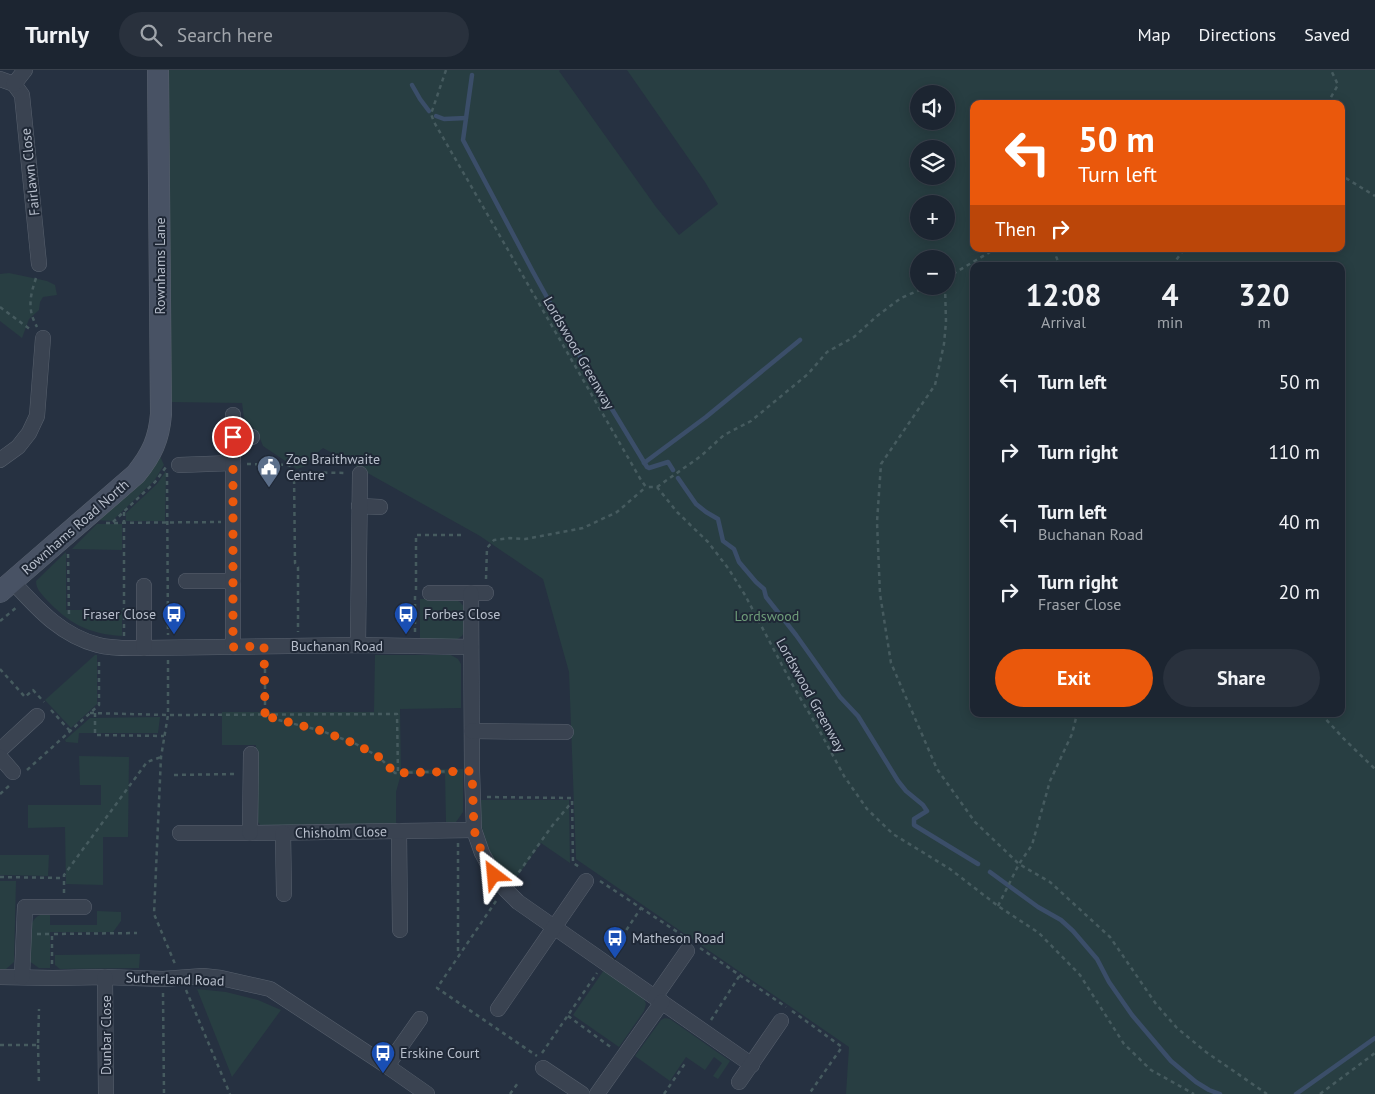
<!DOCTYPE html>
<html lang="en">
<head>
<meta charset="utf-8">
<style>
  body { margin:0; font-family:"PT Sans",sans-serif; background:#29313d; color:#f1f3f6; height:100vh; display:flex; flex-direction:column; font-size:19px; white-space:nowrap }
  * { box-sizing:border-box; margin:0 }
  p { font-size:16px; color:#a0a5ab }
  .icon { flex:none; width:28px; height:28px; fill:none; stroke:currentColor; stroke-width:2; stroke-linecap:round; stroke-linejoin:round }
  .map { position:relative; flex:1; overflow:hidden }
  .side { position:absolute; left:970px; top:192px; width:375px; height:455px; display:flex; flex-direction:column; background:#1c2531; border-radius:10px; box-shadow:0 2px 12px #0003,0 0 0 1px #3a424d }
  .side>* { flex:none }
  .hud { position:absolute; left:970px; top:30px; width:375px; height:152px; border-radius:10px; box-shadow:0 2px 12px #0003,0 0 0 1px #3a424d; background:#ea580c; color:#fff; overflow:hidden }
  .buttons { position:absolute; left:910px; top:15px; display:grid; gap:10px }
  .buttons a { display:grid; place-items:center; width:45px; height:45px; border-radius:50%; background:#1c2531; box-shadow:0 2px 12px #0003,0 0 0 1px #3a424d; font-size:25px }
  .pin { position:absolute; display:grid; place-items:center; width:42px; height:42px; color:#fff; margin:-21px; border:2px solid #fff; border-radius:50%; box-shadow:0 1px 5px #0007 }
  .me { position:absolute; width:55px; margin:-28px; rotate:331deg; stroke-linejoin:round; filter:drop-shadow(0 0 4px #0008) }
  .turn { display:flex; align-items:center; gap:18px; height:105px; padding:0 25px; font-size:22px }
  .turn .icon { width:65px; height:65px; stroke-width:2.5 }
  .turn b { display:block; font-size:35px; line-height:42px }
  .then { display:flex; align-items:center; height:48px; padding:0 25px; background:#0003; gap:10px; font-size:19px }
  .eta { display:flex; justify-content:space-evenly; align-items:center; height:85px; text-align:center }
  .eta b { font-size:30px; font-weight:600; line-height:35px }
  .button { display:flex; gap:10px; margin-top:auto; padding:10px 25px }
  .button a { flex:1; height:58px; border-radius:30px; background:#ea580c; color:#fff; font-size:20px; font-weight:600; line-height:58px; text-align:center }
  .button a+a { background:#29313d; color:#f1f3f6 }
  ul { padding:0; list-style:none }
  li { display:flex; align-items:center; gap:15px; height:70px; padding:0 25px }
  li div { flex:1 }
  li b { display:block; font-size:19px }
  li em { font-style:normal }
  header { display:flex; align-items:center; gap:30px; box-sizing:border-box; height:70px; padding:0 25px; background:#1c2531; border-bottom:1px solid #3a424d }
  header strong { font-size:24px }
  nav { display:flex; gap:28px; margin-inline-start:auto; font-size:18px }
  .search { width:350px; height:45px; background:#29313d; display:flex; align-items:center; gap:12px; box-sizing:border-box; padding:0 18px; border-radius:28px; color:#a0a5ab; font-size:19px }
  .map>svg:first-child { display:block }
  .green { fill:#283e42; fill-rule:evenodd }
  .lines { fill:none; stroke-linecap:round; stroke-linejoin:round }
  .stream { stroke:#3b4e69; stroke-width:4.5 }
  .street-casing { stroke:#58616e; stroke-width:16 }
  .secondary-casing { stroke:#58616e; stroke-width:22 }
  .path { stroke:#465b5f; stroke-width:2.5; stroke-dasharray:4 4; stroke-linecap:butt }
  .street { stroke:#3a4351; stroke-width:15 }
  .secondary { stroke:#485264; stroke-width:21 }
  .route { stroke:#ea580c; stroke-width:9; stroke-dasharray:0 16.2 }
  .labels { text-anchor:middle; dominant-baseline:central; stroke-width:4; stroke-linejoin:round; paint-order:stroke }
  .street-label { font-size:14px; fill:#b7becb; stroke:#1f2836 }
  .poi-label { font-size:14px; fill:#b7becb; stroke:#1f2836; text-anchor:start }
  .park-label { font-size:14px; fill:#6e9c79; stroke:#1f2836 }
</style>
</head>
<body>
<header>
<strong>Turnly</strong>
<div class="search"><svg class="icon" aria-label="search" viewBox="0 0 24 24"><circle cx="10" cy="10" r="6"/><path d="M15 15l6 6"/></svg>Search here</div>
<nav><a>Map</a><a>Directions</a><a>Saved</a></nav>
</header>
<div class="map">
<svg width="1375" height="1024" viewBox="0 0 1375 1024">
  <rect width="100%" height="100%" fill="#263141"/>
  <g class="green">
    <path d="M164,0h396l-1,1 97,136 23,28 39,-31 -13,-22 -78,-112h748v1024h-529l3,-47 -273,-188 -7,-187 -26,-93 -63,-43 -157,-88 -12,10 -5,8 -9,3 -34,-23 -5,-13 -14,-15 -2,-15 -74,-1zM919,24h27v27h-27zM974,34h367v145h-367zM919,79h27v27h-27zM919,134h27v27h-27zM919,189h27v27h-27zM974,196h367v448h-367z"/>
    <path d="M9,203l38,8 8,4 2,10 -14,2 -3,5 -1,8 -10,9 -7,19 -22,-17v-47z"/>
    <path d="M158,382l6,13 -10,16 -42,40 -16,-1z"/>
    <path d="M166,401l-1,50h-39v-8l31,-29z"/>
    <path d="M97,454h25v26l-50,-1z"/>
    <path d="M66,482v58h56v26c-34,-2 -54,-13 -77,-38 -4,-5 -9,-9 -9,-17z"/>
    <path d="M420,529h34l6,3 5,6v22l-3,6 -6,4 -36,1z"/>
    <path d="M95,585h2v49l-26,24 -26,-28z"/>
    <path d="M375,585h76l7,4 3,5v44l-61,1 1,61 62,-1v43l-7,10h-10l-1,-48h-44l-5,18v32l-128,3 -8,-2 -4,-6v-74h-34v-33h152z"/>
    <path d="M160,647l-2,16h-79l-1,10 -12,-1 -1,-2 25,-22z"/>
    <path d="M79,686l50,1 -1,80h-25v48l-37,-1 -1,-57 -37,1v-23h73v-20h-21z"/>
    <path d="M480,730h89l1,63 -29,-20 -30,42c-9,-11 -20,-24 -24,-37 -6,-15 -6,-33 -7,-48z"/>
    <path d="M0,785h49l-1,21 -48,-1z"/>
    <path d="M0,811h16l-2,81 -8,7h-6z"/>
    <path d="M97,841l24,1v9l-8,11h-63v36h-11l-10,-7c1,-14 -4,-36 9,-45 3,-2 8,-3 12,-3v12h47z"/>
    <path d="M140,884l-1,14 -79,1 -5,-4v-10z"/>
    <path d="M604,900l40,29 2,5 -2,7 -25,36 -46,-32z"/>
    <path d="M197,919l29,3 32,8 23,10 -49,67z"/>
    <path d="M665,948l5,1 60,42 -12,18 -5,-3 9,-13 -8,-6 -9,13 -19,-13 -16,24 -35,-25 26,-36z"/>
  </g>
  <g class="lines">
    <g class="stream">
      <path d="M472,5l-9,65 70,132 42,76 72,119 2,1 19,-6 5,8"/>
      <path d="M412,15l8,14 9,12"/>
      <path d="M436,46l8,3 22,-1"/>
      <path d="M644,393l62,-46 94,-77"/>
      <path d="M678,408l18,26 10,8 12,7 5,22 11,8 5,13 17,20 8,7 2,8 30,38 44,62 18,19 40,65 8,10 17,14 4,6 -13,8v6l64,39"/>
      <path d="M990,802l48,35 23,13 12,11 24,28 12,23 23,33 39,46 25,21 13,8 11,4"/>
      <path d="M1296,1024l79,-56"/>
    </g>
    <g class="street-casing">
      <g id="street">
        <path d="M0,9l14,5 8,11 17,169"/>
        <path d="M14,14l11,-14"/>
        <path d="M233,367h19"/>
        <path d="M0,390l18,-13 11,-14 8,-17 6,-78"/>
        <path d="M179,395l54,-2"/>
        <path d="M359,436l21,1"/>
        <path d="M12,511c25,27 48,54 86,64 15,4 31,3 46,3l214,-3 113,2"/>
        <path d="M186,511h47"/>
        <path d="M144,516v62"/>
        <path d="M430,523h56"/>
        <path d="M471,523l1,178 2,59 8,23 12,22 12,15 12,12 234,163"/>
        <path d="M358,575l2,-171"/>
        <path d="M233,577v-232"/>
        <path d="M472,661l94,1"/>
        <path d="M0,680l37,-34"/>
        <path d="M0,687l13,15"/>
        <path d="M399,761l1,99"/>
        <path d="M180,763h70l224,-3"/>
        <path d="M250,763l1,-79"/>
        <path d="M283,763l1,61"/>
        <path d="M0,907l53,1 52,-1 58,2 40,-3 18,2 49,11 117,77 40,28"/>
        <path d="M22,907l3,-70h59"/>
        <path d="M105,907l1,117"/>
        <path d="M655,927l32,-46"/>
        <path d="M498,939l88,-128"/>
        <path d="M387,996l33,-47"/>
        <path d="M543,998l39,26"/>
        <path d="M739,1012l42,-61"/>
        <path d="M597,1024l65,-92"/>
      </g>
    </g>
    <g class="secondary-casing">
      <path id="secondary" d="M0,522l136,-118c16,-20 23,-35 25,-60l-3,-344"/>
    </g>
    <g class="path">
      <path d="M446,0l-15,44 3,8 207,358 5,7h11l20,25 31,30 20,26 17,27 47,89 26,44 26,48 23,33 26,25 57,35 48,37 41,27 41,42 44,69 27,26 43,24"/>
      <path d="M1327,34l11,-19 -7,-15"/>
      <path d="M1341,102l3,5 31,19"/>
      <path d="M1053,179l7,17"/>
      <path d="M1172,196l12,-17"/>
      <path d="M36,208c-6,18 -9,31 1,49"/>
      <path d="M946,208l49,-29"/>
      <path d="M945,216l1,36 -2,22 -9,41 -54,79 -4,58 3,72 11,69 46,106 38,53 44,42 31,18 60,55 46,67 21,24 29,24 61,42"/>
      <path d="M0,237l31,23"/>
      <path d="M247,394l42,1 5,7 52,1"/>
      <path d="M294,402l1,91 3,4v65"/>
      <path d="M167,403l1,162"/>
      <path d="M657,417l44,-31 23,-21 27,-14 57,-47 19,-22 27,-15 23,-21 24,-18 28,-12"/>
      <path d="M124,442v124"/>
      <path d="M113,452l42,-40 11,-15"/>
      <path d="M106,453l115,-1"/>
      <path d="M68,484l1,62"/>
      <path d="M486,509l1,-31 7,-8 16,-2 15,1 58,-11 34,-16 29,-25"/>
      <path d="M416,520v-55h47"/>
      <path d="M0,551l17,-14"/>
      <path d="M415,562v-37"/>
      <path d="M168,590v55l-7,42 -7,157 21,50"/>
      <path d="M265,591v54"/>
      <path d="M0,599l25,28 8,-7 11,12"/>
      <path d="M51,640l19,21"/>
      <path d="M90,643l78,2 229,-1 1,59"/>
      <path d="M95,643v22l69,1"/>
      <path d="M1321,644l23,25 31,30"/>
      <path d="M263,646l59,15 34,13 23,13 16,16 63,-2"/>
      <path d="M27,700l72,-65v-45"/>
      <path d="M174,705l63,-1"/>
      <path d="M0,724l10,-9"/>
      <path d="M487,727l85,1 1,65 8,5"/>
      <path d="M458,773v112"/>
      <path d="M0,807l63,1"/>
      <path d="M514,809l38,-53 20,-24"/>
      <path d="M600,811l85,56"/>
      <path d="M64,823v-18l83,-113 14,-5"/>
      <path d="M496,831l-59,87 100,68"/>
      <path d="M998,836l21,-42 13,-19 18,-64 22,-47 5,-20"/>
      <path d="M37,864h15"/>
      <path d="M700,878l86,59"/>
      <path d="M613,880l28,-42"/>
      <path d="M52,894v-30l85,-1"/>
      <path d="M186,920l44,104"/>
      <path d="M163,923l1,101"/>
      <path d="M792,941l50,36 -33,47"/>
      <path d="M568,946l44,32"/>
      <path d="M711,950l29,-45"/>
      <path d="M0,975h38l1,-36"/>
      <path d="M38,975l1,40"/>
      <path d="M542,983l55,-80"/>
      <path d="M510,1024l8,-11"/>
      <path d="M664,1024l22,-32"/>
      <path d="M1320,1024l55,-41"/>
    </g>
    <use href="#street" class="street"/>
    <use href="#secondary" class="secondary"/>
  </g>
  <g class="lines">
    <path class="route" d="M233,367v210l31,-1 1,69h-3l60,16 34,13 23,13 16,16 77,-2 2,59 8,23 12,22"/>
  </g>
  <defs>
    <g id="civic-pin" transform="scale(1.25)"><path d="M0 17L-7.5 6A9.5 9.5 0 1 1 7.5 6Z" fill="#5c6f8a" stroke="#1f2836"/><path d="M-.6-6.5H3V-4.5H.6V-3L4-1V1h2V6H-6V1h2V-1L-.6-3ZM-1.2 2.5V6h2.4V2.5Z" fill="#fff"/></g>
    <g id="bus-pin" transform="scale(1.25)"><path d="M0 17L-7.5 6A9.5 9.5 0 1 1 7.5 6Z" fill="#1a4fb4" stroke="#1f2836"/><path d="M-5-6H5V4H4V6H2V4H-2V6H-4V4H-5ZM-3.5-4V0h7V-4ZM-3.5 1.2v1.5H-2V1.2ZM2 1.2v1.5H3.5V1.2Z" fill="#fff"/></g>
  </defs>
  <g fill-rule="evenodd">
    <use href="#civic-pin" x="269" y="397"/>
    <use href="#bus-pin" x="174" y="544"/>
    <use href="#bus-pin" x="406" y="544"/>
    <use href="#bus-pin" x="615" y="868"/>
    <use href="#bus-pin" x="383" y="983"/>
  </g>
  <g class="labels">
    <g class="street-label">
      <text transform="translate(30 102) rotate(-96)">Fairlawn Close</text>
      <text transform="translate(160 196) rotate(-90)">Rownhams Lane</text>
      <text transform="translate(579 283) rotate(60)">Lordswood Greenway</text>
      <text transform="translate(75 457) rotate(-41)">Rownhams Road North</text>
      <text x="337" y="576">Buchanan Road</text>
      <text transform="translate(811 625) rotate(61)">Lordswood Greenway</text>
      <text transform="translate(341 762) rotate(-1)">Chisholm Close</text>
      <text transform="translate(175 909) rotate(2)">Sutherland Road</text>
      <text transform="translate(106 965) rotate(-90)">Dunbar Close</text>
    </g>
    <g class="poi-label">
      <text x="286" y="389">Zoe Braithwaite<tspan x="286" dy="16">Centre</tspan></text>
      <text x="156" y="544" text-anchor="end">Fraser Close</text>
      <text x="424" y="544">Forbes Close</text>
      <text x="632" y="868">Matheson Road</text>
      <text x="400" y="983">Erskine Court</text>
    </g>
    <g class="park-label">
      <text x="767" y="546">Lordswood</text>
    </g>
  </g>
</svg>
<div class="buttons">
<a><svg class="icon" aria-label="sound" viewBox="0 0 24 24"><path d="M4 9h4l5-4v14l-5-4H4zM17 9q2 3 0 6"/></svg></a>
<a><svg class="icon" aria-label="layers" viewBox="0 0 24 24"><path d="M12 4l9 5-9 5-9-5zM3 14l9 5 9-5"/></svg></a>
<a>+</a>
<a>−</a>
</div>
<div class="pin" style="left:233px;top:367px;background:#d93025"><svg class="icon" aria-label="arrive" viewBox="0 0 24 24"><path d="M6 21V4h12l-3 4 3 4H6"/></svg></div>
<svg class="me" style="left:494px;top:805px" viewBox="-20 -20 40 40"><path d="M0-17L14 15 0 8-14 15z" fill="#ea580c" stroke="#fff" stroke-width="4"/></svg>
<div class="hud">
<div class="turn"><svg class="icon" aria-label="left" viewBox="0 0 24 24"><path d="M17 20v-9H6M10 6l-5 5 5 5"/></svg><div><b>50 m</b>Turn left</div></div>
<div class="then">Then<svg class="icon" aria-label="right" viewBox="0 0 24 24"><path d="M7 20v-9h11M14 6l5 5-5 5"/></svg></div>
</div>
<section class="side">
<div class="eta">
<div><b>12:08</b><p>Arrival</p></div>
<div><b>4</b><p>min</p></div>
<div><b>320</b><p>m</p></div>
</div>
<ul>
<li><svg class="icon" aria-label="left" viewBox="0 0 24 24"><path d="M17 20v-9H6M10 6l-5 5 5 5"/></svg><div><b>Turn left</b></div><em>50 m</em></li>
<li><svg class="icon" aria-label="right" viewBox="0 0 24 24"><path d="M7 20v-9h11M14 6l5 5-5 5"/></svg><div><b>Turn right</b></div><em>110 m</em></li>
<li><svg class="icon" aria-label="left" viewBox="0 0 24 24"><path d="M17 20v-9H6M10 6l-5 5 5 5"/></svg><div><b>Turn left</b><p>Buchanan Road</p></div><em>40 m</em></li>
<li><svg class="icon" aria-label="right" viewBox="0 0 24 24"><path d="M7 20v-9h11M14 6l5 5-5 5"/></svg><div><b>Turn right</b><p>Fraser Close</p></div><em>20 m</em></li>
</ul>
<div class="button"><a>Exit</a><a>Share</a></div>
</section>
</div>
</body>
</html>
